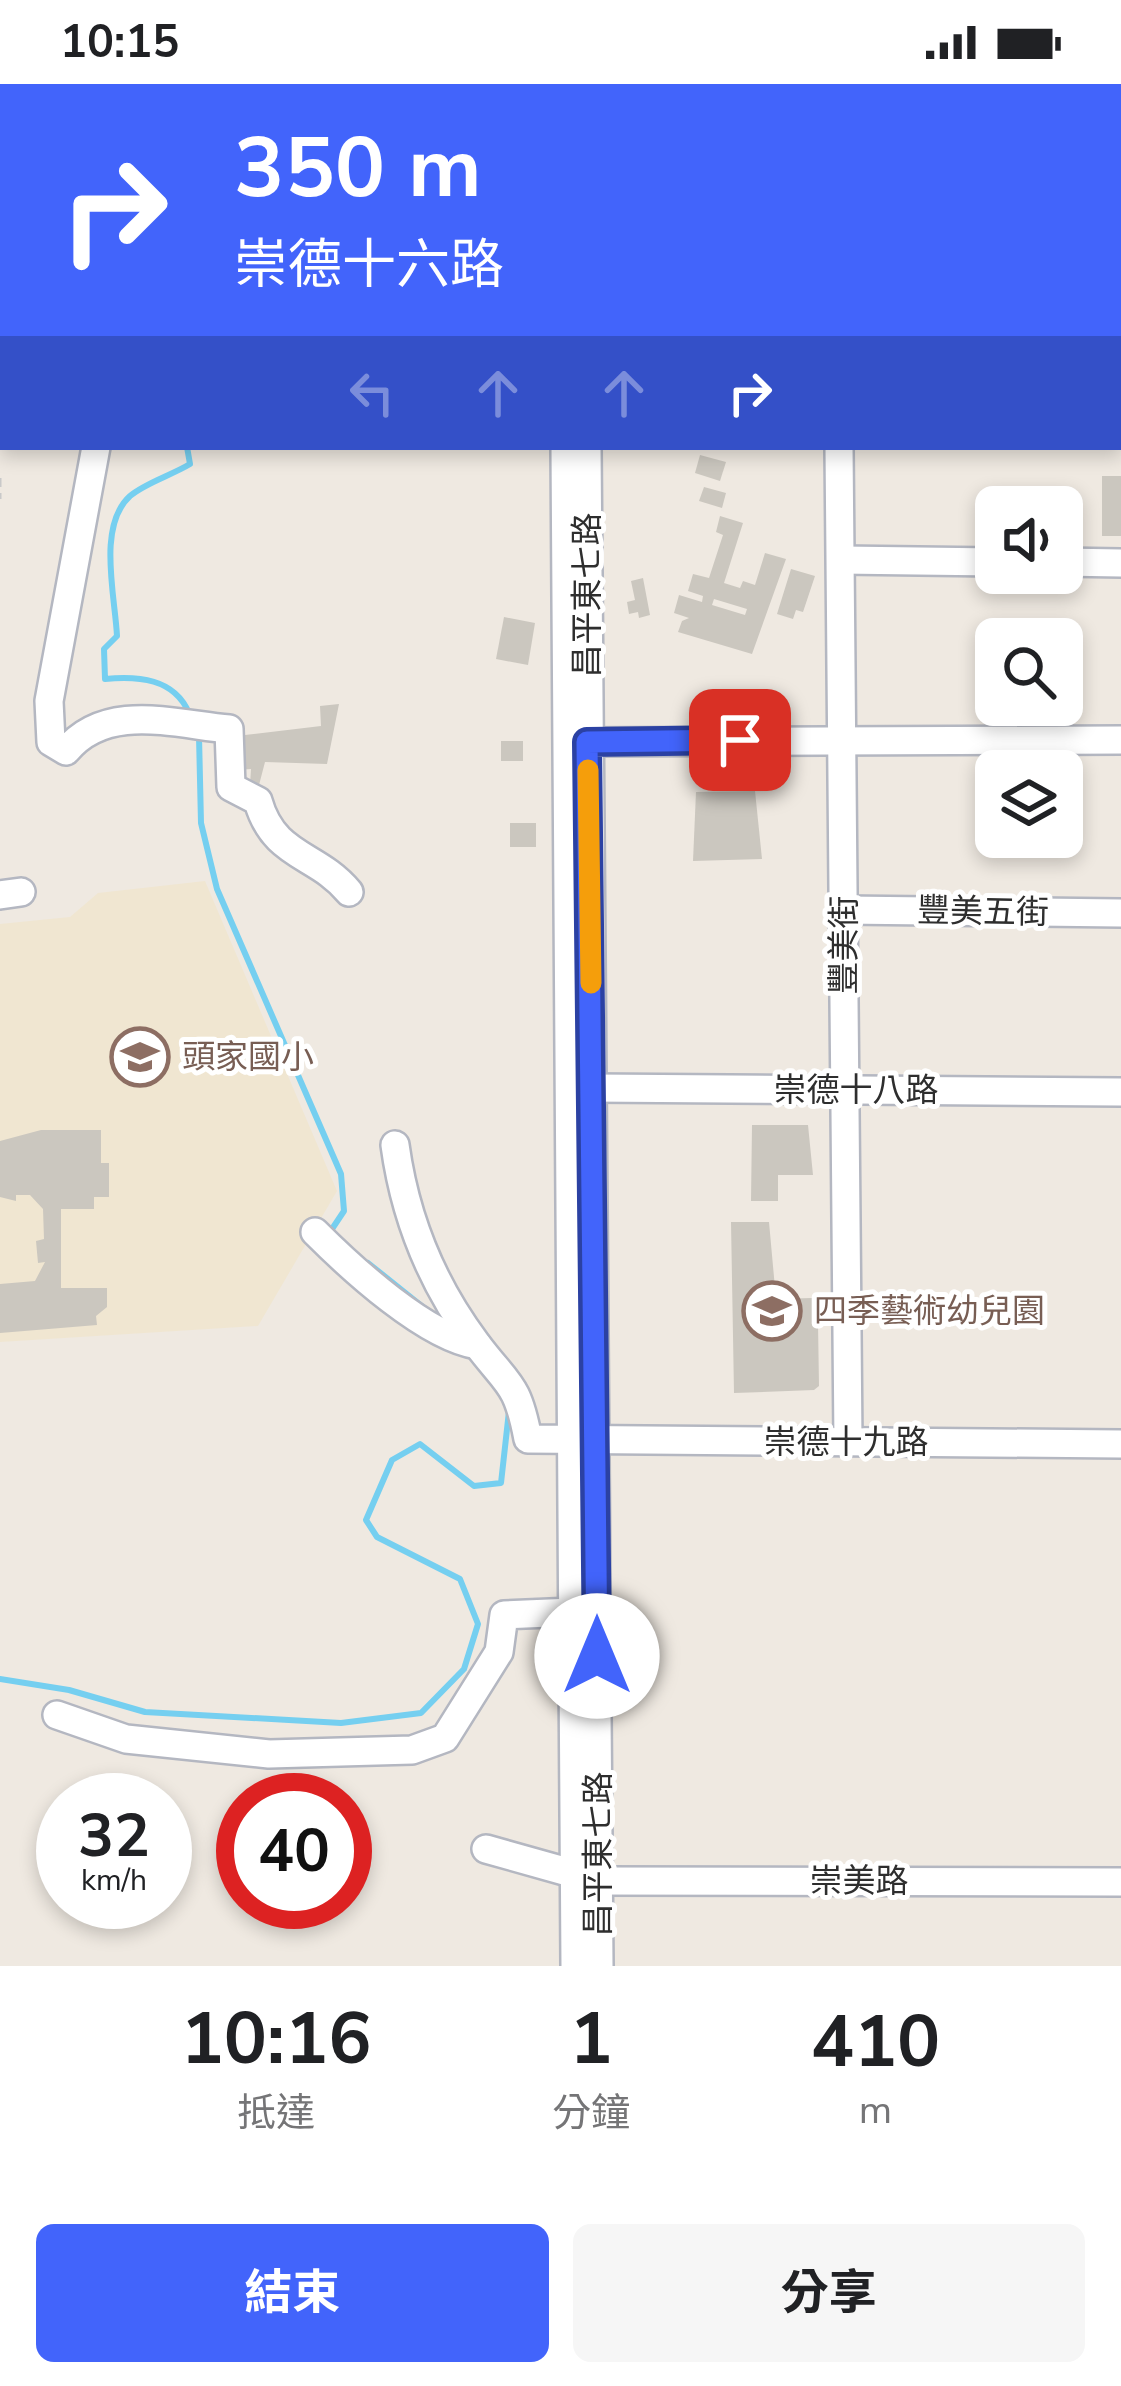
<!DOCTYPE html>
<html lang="zh-TW">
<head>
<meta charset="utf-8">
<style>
  body { margin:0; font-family:"Nunito Sans","Noto Sans TC",sans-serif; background:#f6f6f6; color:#202124; height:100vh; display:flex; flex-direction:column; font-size:45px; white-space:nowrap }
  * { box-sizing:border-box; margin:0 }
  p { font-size:39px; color:#757577 }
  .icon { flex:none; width:66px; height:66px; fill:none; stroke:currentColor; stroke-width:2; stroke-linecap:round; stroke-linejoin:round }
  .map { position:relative; height:1882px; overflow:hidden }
  .side { display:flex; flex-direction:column; background:#fff; flex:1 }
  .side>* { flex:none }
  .top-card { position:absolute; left:0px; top:0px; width:1122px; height:366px; box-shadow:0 6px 18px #0003; background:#4264fb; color:#fff; overflow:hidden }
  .buttons { position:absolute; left:975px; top:402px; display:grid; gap:24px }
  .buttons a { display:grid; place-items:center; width:108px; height:108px; border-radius:18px; background:#fff; box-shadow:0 6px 18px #0003; font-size:60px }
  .speed { position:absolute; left:36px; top:1689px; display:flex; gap:24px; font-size:60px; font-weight:700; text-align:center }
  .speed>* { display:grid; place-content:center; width:156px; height:156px; border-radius:50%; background:#fff; box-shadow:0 6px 18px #0003; line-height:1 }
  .speed small { font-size:30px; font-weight:400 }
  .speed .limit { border:18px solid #d22; background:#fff; color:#111 }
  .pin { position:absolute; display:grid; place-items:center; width:102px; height:102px; color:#fff; margin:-51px; border-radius:24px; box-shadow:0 6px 18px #0006 }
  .me { position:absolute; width:132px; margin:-66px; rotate:0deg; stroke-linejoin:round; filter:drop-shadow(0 0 9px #0008) }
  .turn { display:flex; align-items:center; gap:42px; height:252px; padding:0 36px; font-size:54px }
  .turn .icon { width:156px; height:156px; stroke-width:2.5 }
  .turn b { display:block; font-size:84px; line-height:102px }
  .lanes { display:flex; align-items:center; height:114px; padding:0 36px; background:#0003; justify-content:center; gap:60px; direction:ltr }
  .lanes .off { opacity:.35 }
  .eta { display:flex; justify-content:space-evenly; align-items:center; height:204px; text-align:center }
  .eta b { font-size:72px; font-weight:700; line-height:84px }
  .button { display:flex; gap:24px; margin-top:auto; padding:24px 36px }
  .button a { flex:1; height:138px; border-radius:18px; background:#4264fb; color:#fff; font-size:48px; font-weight:700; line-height:138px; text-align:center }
  .button a+a { background:#f6f6f6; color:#202124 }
  .status { display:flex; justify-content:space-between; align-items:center; height:84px; padding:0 60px; background:#fff; direction:ltr }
  .status svg { height:33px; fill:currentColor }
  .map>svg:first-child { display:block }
  .education { fill:#f0e6d1 }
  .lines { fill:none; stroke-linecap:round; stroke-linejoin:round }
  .stream { stroke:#75cff0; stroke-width:6 }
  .building { fill:#cbc7bf; fill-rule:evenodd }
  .minor-casing { stroke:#b4b7c1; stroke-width:32 }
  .path { stroke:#c9c9c9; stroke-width:3; stroke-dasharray:9 6; stroke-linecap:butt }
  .minor { stroke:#fff; stroke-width:27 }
  .route-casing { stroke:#2b41a3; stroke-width:30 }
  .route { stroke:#4264fb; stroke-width:21 }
  .slow { stroke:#f59e0b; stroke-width:21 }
  .labels { text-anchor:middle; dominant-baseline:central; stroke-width:10; stroke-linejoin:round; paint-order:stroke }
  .street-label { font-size:33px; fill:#2e2e2e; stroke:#fff }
  .education-label { font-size:33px; fill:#785e54; stroke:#fff; text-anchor:start }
</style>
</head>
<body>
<div class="status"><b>10:15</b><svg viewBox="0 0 49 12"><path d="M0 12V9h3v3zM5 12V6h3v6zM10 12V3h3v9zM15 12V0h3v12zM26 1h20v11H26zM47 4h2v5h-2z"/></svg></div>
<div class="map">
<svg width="1121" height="1882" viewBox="0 0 1121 1882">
  <rect width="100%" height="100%" fill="#efe9e1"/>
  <path class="education" d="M205,797l132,310 -79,135 -258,16v-418l70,-7 28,-24z"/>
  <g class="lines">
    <g class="stream">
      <path d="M485,0v3"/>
      <path d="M187,363l3,17c-18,11 -45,19 -60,32 -33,30 -15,99 -13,140l-13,13 1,30c33,-3 69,-1 84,34"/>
      <path d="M199,652l2,87 16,66 124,285 3,37 -16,24"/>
      <path d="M368,1179l60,48"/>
      <path d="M0,1595l69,11 76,22 196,11 80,-10 43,-44 14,-45 -18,-45 -83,-42 -11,-17 26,-60 28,-16 54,42 27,-3 8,-72"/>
    </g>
  </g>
  <g class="building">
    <path d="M700,371l26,7 -6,19 -25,-8z"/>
    <rect x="1102" y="392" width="19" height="60"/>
    <path d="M704,403l22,6 -4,15 -23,-7z"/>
    <path d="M720,432l23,7 -19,60 16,5 3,-7 12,4 10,-32 21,6 -34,95 -74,-22 4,-11 7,-3 -15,-5 5,-18 23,7 1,-6 -15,-5 5,-17 16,4 14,-43 -7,-3zM714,515l33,10 -2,6 -33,-10z"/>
    <path d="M791,485l24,7 -12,36 -7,-2 -3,9 -16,-5z"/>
    <path d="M643,494l7,37 -11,3 -1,-6 -9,2 -2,-12 8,-2 -4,-19z"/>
    <path d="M504,533l31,6 -7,42 -32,-6z"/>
    <path d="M339,620l-12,60 -62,-2 -6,23h-9l1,-16 -13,1 -2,-34 85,-10 -1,-20z"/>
    <rect x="501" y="657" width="22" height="20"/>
    <path d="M755,707l7,68 -69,2 3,-69z"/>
    <rect x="510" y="739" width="26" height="24"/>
    <path d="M752,1041h56l5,50h-35v26h-27z"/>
    <path d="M41,1046h60v33h8v34h-15v12h-33v79h46v19l-11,9 1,9 -97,8v-49l35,-3 10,-19 -7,1 -2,-22 8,-2 -1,-30 -13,-14h-14v6l-16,-4v-56z"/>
    <path d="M731,1138h38l7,77 36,-1 1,25h5l1,63 -5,4 -80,3z"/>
  </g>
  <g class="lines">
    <g class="minor-casing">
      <g id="minor">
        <path d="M64,0l1,3"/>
        <path d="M562,0v3"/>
        <path d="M584,0v3"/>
        <path d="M835,0v3"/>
        <path d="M368,3l3,-3"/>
        <path d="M0,27h3"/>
        <path d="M1119,106h2"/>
        <path d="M0,146h3"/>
        <path d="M0,257l3,3"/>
        <path d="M1119,303h2"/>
        <path d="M96,363l-47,254 2,41 15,9c40,-49 108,-27 163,-22l2,58 27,14c16,57 59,52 91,91"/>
        <path d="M565,363l10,1519"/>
        <path d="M587,363l12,1519"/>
        <path d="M839,363l9,995"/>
        <path d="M841,476l155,2"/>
        <path d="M1062,478l59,1"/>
        <path d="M571,658l550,-2"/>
        <path d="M0,811l21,-3"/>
        <path d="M844,826l277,3"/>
        <path d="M591,1004l530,4"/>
        <path d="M395,1061c10,73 36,138 81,198 32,43 41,38 52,96l593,5"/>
        <path d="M315,1148c37,37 111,105 162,113"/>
        <path d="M57,1631l69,24 143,15 143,-4 33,-12 54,-86 5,-37 69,-3"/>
        <path d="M486,1765l89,25"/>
        <path d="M598,1797l523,1"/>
      </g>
    </g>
    <path class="path" d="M0,394v21"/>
    <use href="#minor" class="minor"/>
  </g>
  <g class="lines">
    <g class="route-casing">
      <path id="route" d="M597,1572l-10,-914 153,-2"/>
    </g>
    <use href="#route" class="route"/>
    <path class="slow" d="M588,686l3,213"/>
  </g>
  <defs>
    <g id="school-ring" transform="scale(3)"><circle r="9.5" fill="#fff" stroke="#8d6e63" stroke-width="1.5"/><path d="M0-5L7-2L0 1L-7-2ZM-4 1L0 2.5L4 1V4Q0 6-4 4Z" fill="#8d6e63"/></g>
  </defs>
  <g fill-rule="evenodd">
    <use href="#school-ring" x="140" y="973"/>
    <use href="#school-ring" x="772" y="1227"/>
  </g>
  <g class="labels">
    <g class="street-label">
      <text transform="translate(587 511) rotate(-90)">昌平東七路</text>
      <text transform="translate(983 828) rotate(1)">豐美五街</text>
      <text transform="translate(844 861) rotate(-90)">豐美街</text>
      <text x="856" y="1006">崇德十八路</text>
      <text x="846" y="1358">崇德十九路</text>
      <text transform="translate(598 1770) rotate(-90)">昌平東七路</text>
      <text x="859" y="1797">崇美路</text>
    </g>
    <g class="education-label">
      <text x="182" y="973">頭家國小</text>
      <text x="814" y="1227">四季藝術幼兒園</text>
    </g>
  </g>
</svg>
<div class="buttons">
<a><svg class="icon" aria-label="sound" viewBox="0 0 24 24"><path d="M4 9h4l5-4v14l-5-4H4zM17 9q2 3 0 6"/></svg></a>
<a><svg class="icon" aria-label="search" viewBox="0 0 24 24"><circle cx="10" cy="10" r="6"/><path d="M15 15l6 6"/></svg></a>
<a><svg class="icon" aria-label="layers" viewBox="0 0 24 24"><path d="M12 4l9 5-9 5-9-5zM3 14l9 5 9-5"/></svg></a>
</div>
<div class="speed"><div>32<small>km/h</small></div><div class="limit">40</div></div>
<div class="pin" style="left:740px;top:656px;background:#d93025"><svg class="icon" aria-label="arrive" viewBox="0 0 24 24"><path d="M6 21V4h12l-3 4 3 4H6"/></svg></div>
<svg class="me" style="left:597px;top:1572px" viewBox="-20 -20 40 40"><circle r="19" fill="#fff"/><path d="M0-13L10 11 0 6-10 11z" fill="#4264fb"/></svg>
<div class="top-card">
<div class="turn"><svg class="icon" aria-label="right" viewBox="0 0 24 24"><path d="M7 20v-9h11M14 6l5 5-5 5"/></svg><div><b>350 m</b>崇德十六路</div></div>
<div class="lanes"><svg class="icon off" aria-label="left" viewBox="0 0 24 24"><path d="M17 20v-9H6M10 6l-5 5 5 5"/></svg><svg class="icon off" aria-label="ahead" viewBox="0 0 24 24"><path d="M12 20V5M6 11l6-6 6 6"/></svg><svg class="icon off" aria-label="ahead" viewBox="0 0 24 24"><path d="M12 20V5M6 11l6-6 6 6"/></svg><svg class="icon" aria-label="right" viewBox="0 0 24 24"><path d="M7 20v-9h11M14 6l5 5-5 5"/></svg></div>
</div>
</div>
<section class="side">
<div class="eta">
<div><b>10:16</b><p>抵達</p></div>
<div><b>1</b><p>分鐘</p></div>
<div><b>410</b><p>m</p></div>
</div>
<div class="button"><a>結束</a><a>分享</a></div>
</section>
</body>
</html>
